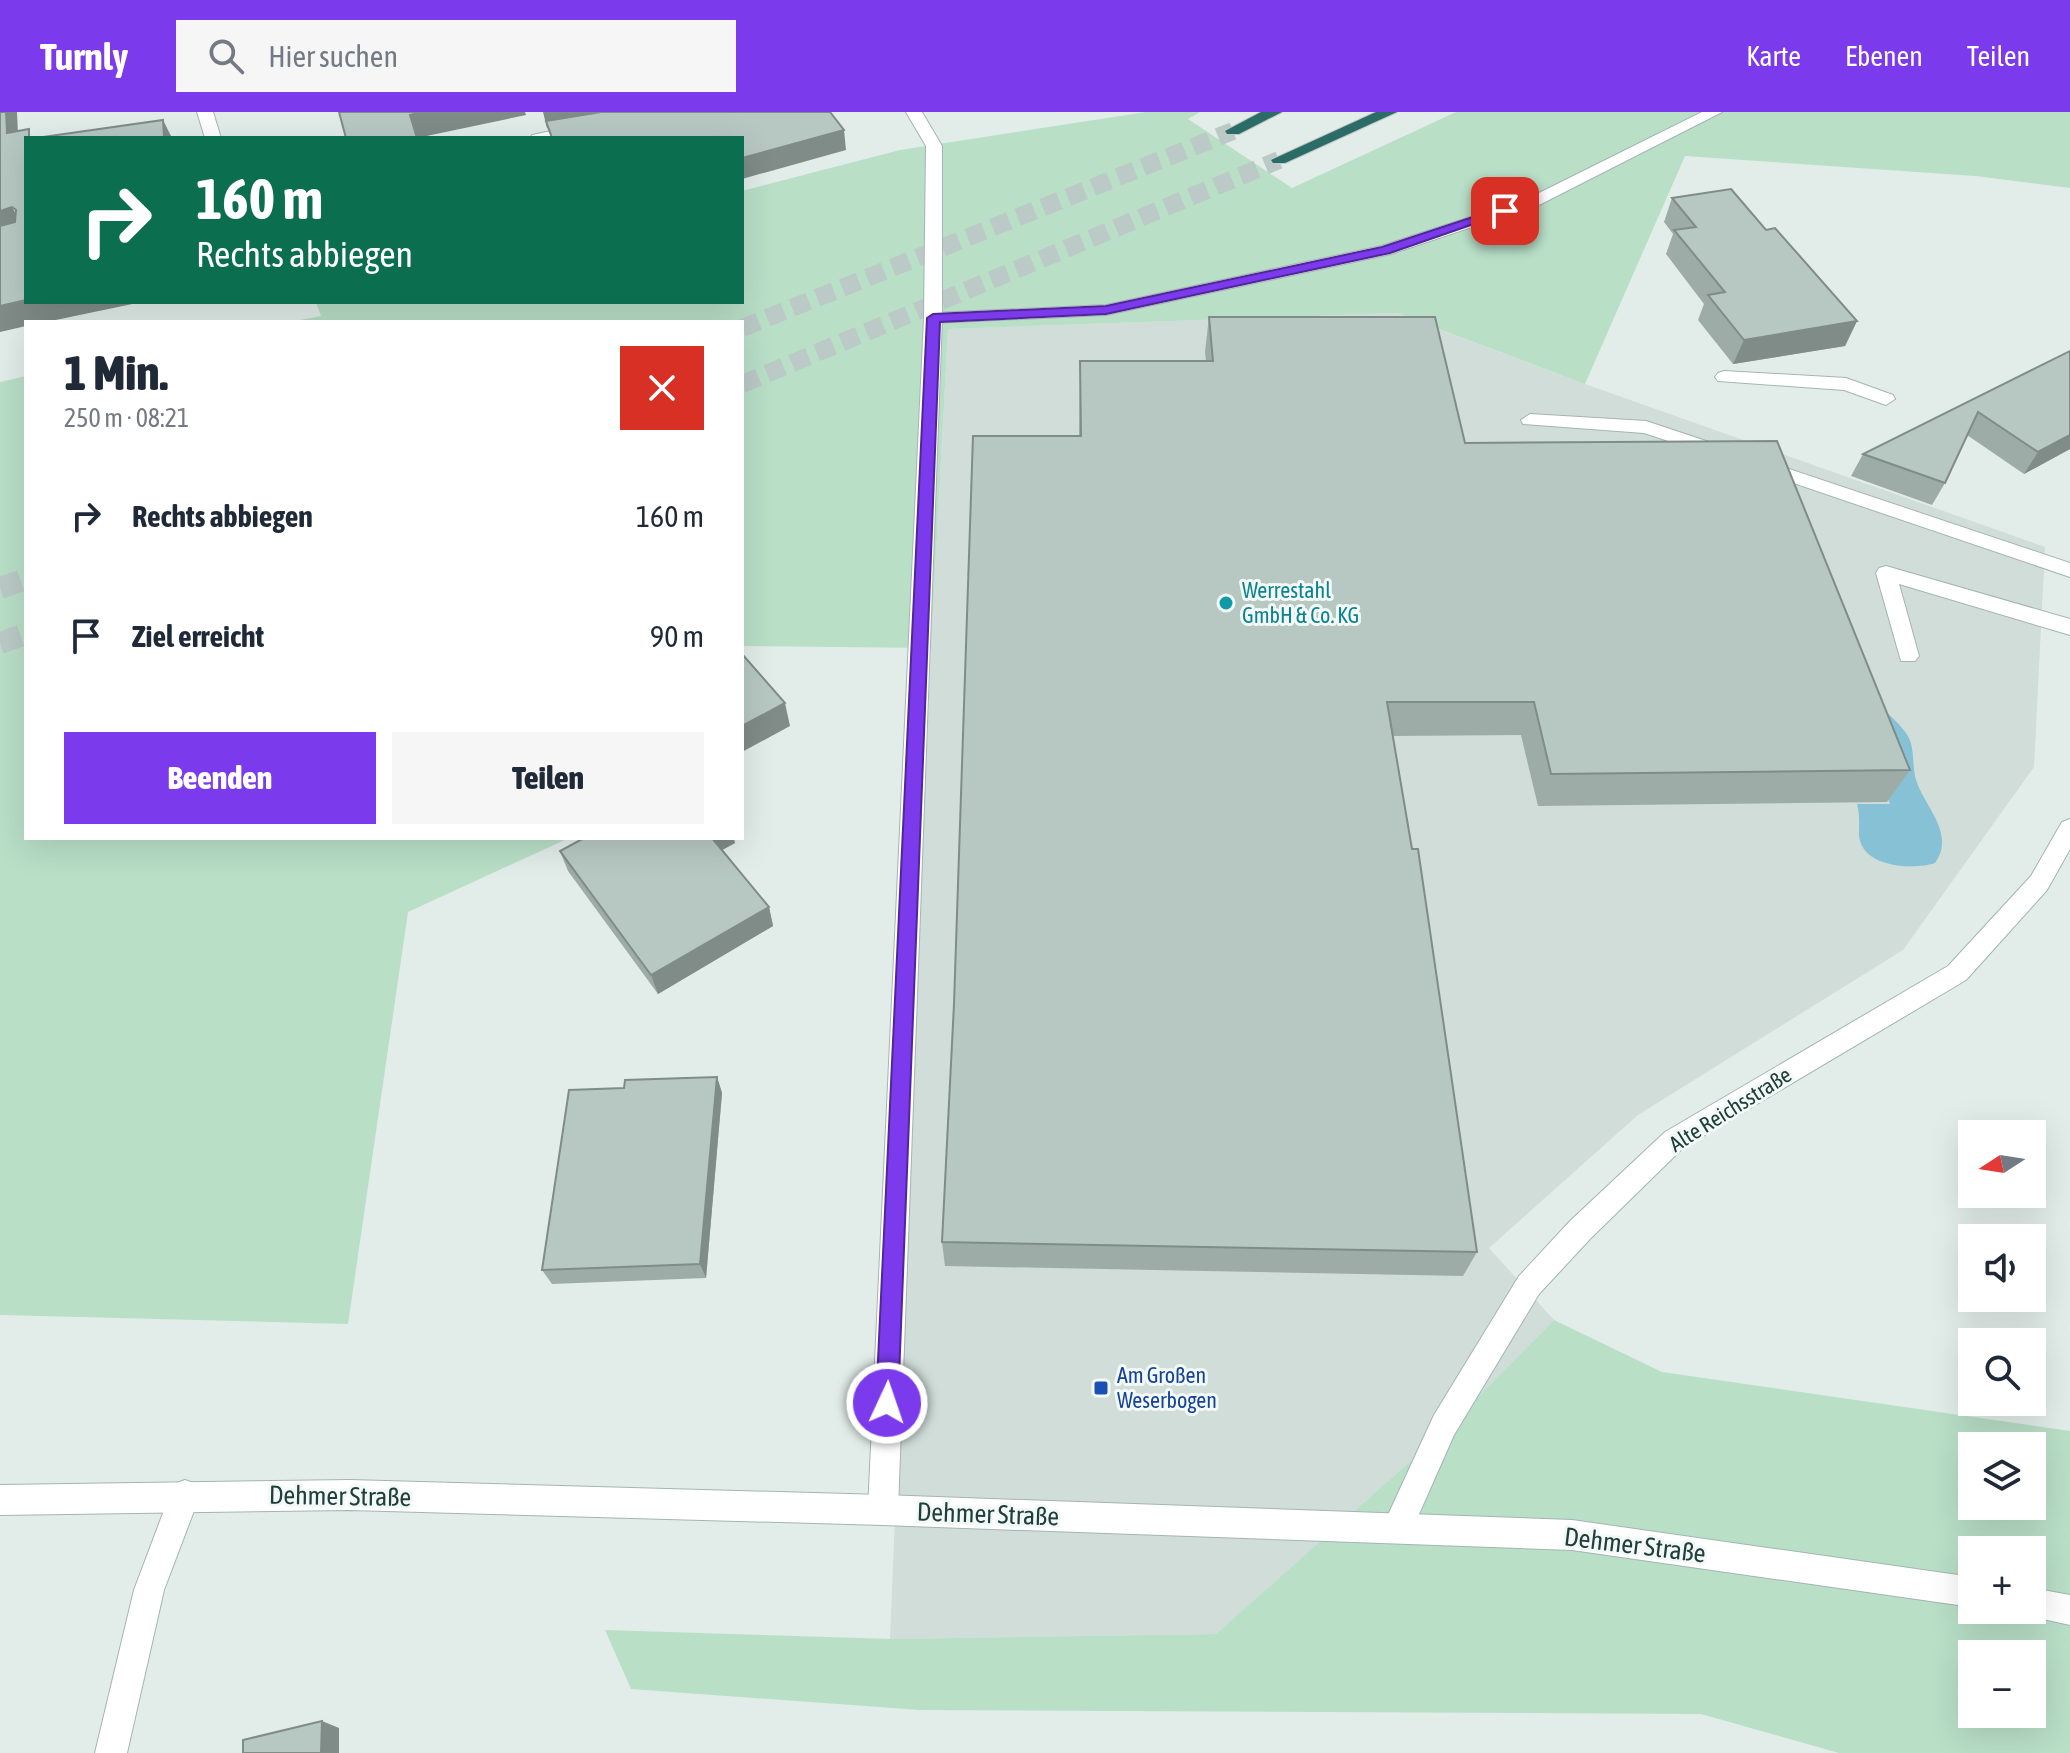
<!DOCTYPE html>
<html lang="de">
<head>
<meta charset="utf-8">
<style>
  body { margin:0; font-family:"Asap Condensed",sans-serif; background:#f6f6f7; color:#1f2937; height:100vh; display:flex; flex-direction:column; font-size:30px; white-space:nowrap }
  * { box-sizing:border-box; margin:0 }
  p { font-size:26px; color:#747a83 }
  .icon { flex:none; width:44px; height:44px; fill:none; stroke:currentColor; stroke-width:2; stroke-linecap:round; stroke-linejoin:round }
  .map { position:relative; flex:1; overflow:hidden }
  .details { position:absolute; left:24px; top:208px; width:720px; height:520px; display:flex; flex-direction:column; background:#fff; border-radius:0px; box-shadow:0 8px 32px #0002 }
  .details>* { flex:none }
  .top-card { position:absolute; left:24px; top:24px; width:720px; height:168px; border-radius:0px; box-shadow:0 8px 32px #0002; background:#0b6e4f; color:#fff; overflow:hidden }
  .needle { width:52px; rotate:258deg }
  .controls { position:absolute; left:1958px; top:1008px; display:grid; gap:16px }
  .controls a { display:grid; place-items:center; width:88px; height:88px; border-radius:0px; background:#fff; box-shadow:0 8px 32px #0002; font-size:40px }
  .pin { position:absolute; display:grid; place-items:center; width:68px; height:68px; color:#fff; margin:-34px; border-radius:16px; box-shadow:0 4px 12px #0006 }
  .me { position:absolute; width:88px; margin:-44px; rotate:3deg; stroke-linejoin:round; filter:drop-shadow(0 0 6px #0008) }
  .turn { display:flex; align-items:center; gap:28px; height:168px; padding:0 40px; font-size:36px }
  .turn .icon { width:104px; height:104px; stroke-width:2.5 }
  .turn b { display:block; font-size:56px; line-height:68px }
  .round { display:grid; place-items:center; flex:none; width:84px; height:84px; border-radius:0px; background:#f6f6f7 }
  .summary { display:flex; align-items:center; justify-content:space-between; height:136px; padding:0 40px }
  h1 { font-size:48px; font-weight:800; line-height:60px }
  .cta { display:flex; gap:16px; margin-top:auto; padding:16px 40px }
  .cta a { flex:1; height:92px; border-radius:0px; background:#7c3aed; color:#fff; font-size:32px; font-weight:800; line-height:92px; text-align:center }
  .cta a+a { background:#f6f6f7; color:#1f2937 }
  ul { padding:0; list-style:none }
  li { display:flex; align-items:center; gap:24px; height:120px; padding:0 40px }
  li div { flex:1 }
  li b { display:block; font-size:30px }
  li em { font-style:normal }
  header { display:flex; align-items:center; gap:48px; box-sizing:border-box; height:112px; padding:0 40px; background:#7c3aed; color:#fff }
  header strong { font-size:38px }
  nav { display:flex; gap:44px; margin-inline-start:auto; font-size:28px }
  .search { width:560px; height:72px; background:#f6f6f7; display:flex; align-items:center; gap:20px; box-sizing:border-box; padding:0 28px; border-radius:0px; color:#747a83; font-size:30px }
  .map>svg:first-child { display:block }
  .built { fill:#d0ddd8 }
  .green { fill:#b9dfc7; fill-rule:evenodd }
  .water { fill:#87c1d5 }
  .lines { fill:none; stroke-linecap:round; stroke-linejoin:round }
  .motorway-tunnel-far1 { stroke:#bbcac6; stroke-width:18; stroke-dasharray:18 9; stroke-linecap:butt }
  .motorway-tunnel { stroke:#bbcac6; stroke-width:22; stroke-dasharray:22 11; stroke-linecap:butt }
  .service-casing { stroke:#a4b5b1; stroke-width:2 }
  .minor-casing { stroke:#a4b5b1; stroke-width:2 }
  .tertiary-casing { stroke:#a4b5b1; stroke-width:2 }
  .motorway-casing { stroke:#c1c9c8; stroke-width:2 }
  .service { fill:#fff; fill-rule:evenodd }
  .minor { fill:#fff; fill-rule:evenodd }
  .tertiary { fill:#fff; fill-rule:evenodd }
  .motorway { fill:#2b6d66; fill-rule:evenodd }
  .wall { fill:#9daca7 }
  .shaded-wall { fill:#808c88 }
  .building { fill:#b7c8c2; stroke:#808c88; stroke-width:2 }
  .route { fill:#7c3aed; stroke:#51269a; stroke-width:2 }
  .culture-dot { fill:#0f9aa8; stroke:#f3f9f7; stroke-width:3 }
  .transit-dot { fill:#1a4fb4; stroke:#f3f9f7; stroke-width:3 }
  .labels { text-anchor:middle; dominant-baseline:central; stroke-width:6; stroke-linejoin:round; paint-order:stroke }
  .culture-label { font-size:22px; fill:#0d838f; stroke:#f3f9f7; text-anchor:start }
  .street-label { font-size:22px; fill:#213f3a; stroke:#f3f9f7 }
  .transit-label { font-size:22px; fill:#164399; stroke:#f3f9f7; text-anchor:start }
  .near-street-label { font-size:26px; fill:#213f3a; stroke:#f3f9f7 }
</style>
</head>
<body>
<header>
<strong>Turnly</strong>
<div class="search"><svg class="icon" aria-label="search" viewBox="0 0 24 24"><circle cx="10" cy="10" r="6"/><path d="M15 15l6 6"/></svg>Hier suchen</div>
<nav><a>Karte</a><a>Ebenen</a><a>Teilen</a></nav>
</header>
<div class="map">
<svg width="2070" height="1641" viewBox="0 0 2070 1641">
  <rect width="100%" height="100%" fill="#e2ede9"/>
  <path class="built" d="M1395,201l190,71 460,163 -11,220 -131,183 -265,165 -149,133 65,72 -114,115 -224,199 -326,5 41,-991 17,-319z"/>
  <g class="green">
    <path d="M1146,0h54l-12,7 104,69 164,-76h614v76l-95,-12 -290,-20 -100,228 -189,-71 -448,16 -17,319 -189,-2v-324h-452l31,-6 -5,-14h426v-111l158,-41z"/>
    <path d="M26,264v462h543l-161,74 -60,412 -348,-9v-933z"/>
    <path d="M1554,1208l108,52 408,59v322h-231l-138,-39 -781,-4 -289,-21 -26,-59 285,9 326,-5 224,-199zM1972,1334h60v60h-60zM1972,1438h60v60h-60zM1972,1542h60v60h-60z"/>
  </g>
  <path class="water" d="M1843,569c22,16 47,30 63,52 9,13 6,28 9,43 6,28 42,56 20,87 -21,7 -74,5 -76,-28 0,-11 1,-20 -2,-31h33z"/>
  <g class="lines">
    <g class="motorway-tunnel-far1">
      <path d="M742,216l491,-197"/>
      <path d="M742,272l537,-224"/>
    </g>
    <g class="motorway-tunnel">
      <path d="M0,476l26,-9"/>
      <path d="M0,531l26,-9"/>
    </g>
    <g class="service-casing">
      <g id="service">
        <path d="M1702,0h20l-181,92 -150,50 -285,61 -173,8 -9,-5 9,-5 173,-8 275,-59 148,-48z"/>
        <path d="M1724,259l122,7 47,17 2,4 -9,6 -42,-15 -126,-9 -3,-4 3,-4z"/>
        <path d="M1530,302l116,7 81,27 3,4 -10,6 -76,-25 -121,-9 -2,-4z"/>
        <path d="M1762,348l308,103v14l-315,-107 -3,-4z"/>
        <path d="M1886,454l184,53v16l-171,-51 20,72 -4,5h-14l-25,-88 3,-5z"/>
      </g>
    </g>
    <g class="minor-casing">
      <g id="minor">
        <path d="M197,0h16l8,26h-16z"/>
        <path d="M906,0h16l20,34v172l-44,1192 -4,11 -11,4 -11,-4 -4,-11 56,-1192 2,-172z"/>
        <path d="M580,13l6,2v6l-23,5h-33l2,-3z"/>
        <path d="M2070,707v30l-23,41 -81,90 -283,168 -93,91 -51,55 -85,141 -46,104 -11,4 -11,-4 -4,-11 52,-113 85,-139 51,-55 95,-89 283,-166 83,-90 31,-54z"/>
        <path d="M185,1368l11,4 4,11 -36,95 -37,163h-32l39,-163 40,-106z"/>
      </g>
    </g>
    <g class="tertiary-casing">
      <g id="tertiary">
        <path d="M350,1368l533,15 689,25 400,57v30l-400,-57 -689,-25 -533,-15 -350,5v-30z"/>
        <path d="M2032,1476l38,7v30l-49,-11 -2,-4h13z"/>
      </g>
    </g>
    <g class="motorway-casing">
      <g id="motorway">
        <path d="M1261,0h21l-43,22h-12l-2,-3z"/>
        <path d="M1376,0h21l-112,51h-12l-2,-3z"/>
      </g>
    </g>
    <use href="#service" class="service"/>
    <use href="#minor" class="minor"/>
    <use href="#tertiary" class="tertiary"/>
    <use href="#motorway" class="motorway"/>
  </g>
  <g class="wall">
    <path d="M1672,86l94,32 91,91 -12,25 -112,18 -35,-44 6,-16 -38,-50 7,-20 -9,-12z"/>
    <path d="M1209,205l256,126 445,327 -23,32 -349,4 -17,-71 -128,1 84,516 -14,24 -518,-10 -3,-24 137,-806 1,-75h126l-1,-9z"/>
    <path d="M2070,239v98l-46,25 -57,-39 -22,48 -13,22 -81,-29 12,-22z"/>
    <path d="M735,731l-13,7 47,57 4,19 -115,68 -90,-123 -8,-20z"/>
    <path d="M717,965l5,16 -16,185 -154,6 -10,-14z"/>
  </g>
  <g class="shaded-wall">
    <path d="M6,0h11l2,44 -12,-23z"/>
    <path d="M422,0h103l1,3 -109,23 -7,-23z"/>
    <path d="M543,0h89l-85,16z"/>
    <path d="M163,8l9,18h-8z"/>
    <path d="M844,18l2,20 -104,29v-21z"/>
    <path d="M12,95l13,23 -25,8v-27z"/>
    <path d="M26,188v2h116l-96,20h-20v4l-26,6v-26z"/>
    <path d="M1857,209l-12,25 -112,18 11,-24z"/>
    <path d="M2070,323v14l-46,25 14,-22z"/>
    <path d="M785,591l5,23 -48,26v-26z"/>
    <path d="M710,726h24l1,5 -20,11z"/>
    <path d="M769,795l4,19 -115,68 -7,-19z"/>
    <path d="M717,965l5,16 -16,185 -6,-14z"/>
    <path d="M322,1609l17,7v25h-18z"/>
  </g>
  <g class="building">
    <path d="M0,0h6l1,21 22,-4v9h-3v162l-26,6v-80l15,-4 1,-12 -4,-3 -12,4z"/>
    <path d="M339,0h83l-12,3 7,23h-71z"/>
    <path d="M601,0h229l14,18 -102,28v-20h-190l-6,-17z"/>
    <path d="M163,8l1,18h-128z"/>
    <path d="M1731,77l35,41 9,-2 82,93 -113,19 -36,-45 17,-3 -51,-62 22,-3 -24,-29z"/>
    <path d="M1209,205h226l30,126 312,-2 133,329 -359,4 -17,-72h-147l25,147h6l59,403 -535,-10 12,-238 19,-568h108l-1,-75h133z"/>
    <path d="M2070,239v84l-32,17 -60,-40 -33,71 -82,-29z"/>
    <path d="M742,542l43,49 -43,23z"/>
    <path d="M584,726h128l57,69 -118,68 -91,-124z"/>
    <path d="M717,965l-17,187 -158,6 27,-180 55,-2 1,-8z"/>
    <path d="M322,1609l-1,32h-78v-13z"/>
  </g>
  <path class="route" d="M1500,96l11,3 -121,42 -284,61 -166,8 -42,1081 -3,8 -8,3 -7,-3 -4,-8 51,-1085 6,-4 173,-8 276,-59z"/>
  <circle class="culture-dot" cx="1226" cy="491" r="8"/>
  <rect class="transit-dot" x="1093" y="1268" width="16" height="16" rx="4"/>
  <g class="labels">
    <g class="culture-label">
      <text x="1242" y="478">Werrestahl<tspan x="1242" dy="25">GmbH &amp; Co. KG</tspan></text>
    </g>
    <g class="street-label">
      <text transform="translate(1730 997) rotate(-32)">Alte Reichsstraße</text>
    </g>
    <g class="transit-label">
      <text x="1117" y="1263">Am Großen<tspan x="1117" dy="25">Weserbogen</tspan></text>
    </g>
    <g class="near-street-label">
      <text transform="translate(340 1384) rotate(1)">Dehmer Straße</text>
      <text transform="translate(988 1402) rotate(2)">Dehmer Straße</text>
      <text transform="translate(1635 1433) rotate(7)">Dehmer Straße</text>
    </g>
  </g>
</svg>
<div class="controls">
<a><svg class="needle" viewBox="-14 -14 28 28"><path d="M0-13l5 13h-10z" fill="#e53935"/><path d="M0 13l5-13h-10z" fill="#747a83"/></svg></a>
<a><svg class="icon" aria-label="sound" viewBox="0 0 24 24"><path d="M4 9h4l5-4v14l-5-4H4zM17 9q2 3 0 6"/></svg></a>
<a><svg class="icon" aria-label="search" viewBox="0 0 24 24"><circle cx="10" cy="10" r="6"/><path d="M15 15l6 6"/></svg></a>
<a><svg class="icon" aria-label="layers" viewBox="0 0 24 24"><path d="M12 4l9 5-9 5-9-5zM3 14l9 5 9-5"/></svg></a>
<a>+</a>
<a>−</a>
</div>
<div class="pin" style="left:1505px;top:99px;background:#d93025"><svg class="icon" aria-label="arrive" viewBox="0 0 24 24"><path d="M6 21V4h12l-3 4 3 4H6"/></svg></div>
<svg class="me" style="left:887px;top:1291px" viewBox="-20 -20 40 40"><circle r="17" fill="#7c3aed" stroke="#fff" stroke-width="3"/><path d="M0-11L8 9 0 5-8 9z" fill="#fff"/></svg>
<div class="top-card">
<div class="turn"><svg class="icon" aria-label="right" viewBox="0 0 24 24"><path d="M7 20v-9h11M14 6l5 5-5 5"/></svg><div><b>160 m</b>Rechts abbiegen</div></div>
</div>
<section class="details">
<div class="summary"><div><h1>1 Min.</h1><p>250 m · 08:21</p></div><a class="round" style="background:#d93025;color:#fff"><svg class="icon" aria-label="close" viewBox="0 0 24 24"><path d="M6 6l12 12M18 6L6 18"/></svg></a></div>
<ul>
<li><svg class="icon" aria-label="right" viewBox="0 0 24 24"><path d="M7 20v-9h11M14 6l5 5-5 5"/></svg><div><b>Rechts abbiegen</b></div><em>160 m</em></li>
<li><svg class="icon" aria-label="arrive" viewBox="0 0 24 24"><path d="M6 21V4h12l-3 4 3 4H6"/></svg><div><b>Ziel erreicht</b></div><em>90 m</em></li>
</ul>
<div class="cta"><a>Beenden</a><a>Teilen</a></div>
</section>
</div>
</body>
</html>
